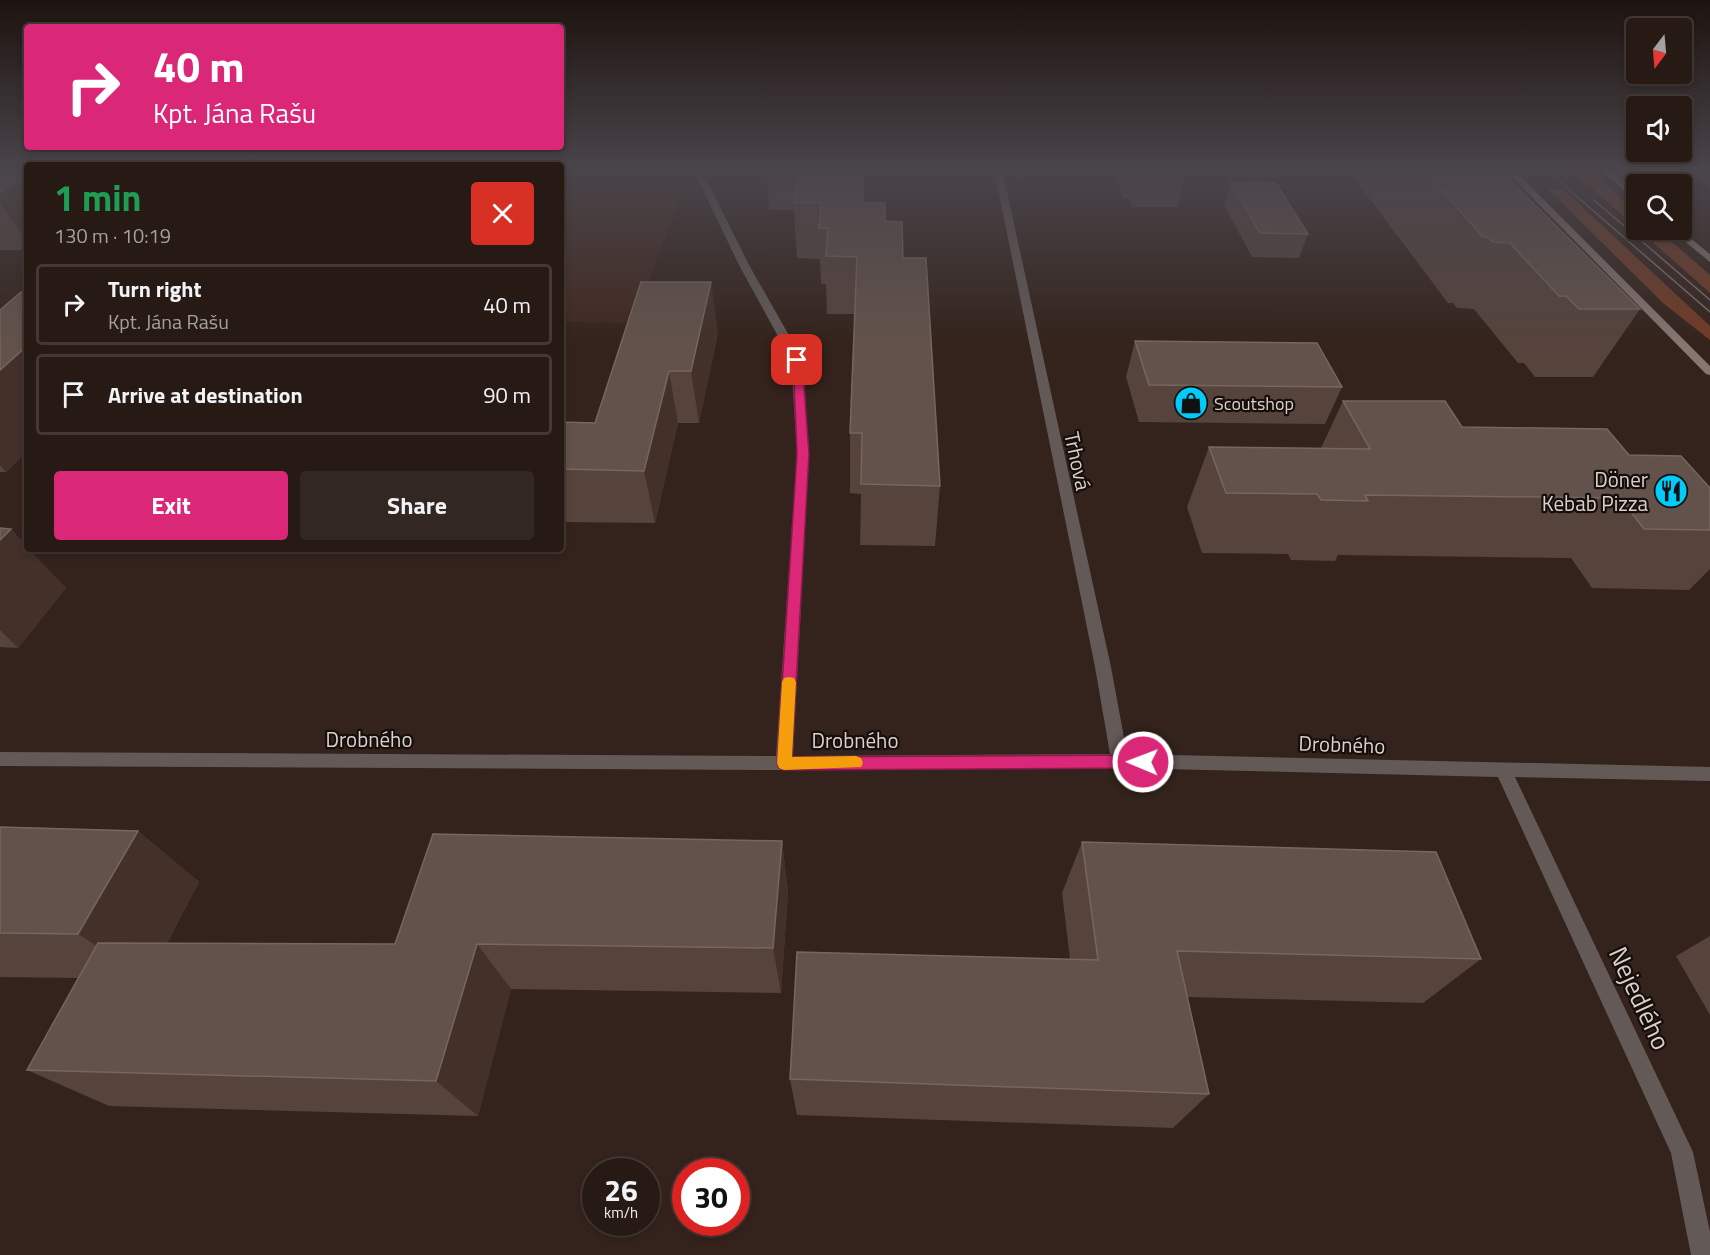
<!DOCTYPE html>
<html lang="en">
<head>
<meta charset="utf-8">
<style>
  body { margin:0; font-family:"Titillium Web",sans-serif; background:#332722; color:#f1f3f6; height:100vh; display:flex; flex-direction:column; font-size:22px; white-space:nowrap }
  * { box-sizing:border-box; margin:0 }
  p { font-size:20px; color:#a4a1a0 }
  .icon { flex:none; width:33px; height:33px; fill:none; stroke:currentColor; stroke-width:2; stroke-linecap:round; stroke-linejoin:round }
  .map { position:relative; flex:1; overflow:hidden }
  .drawer { position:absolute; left:24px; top:162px; width:540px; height:390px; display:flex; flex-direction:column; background:#271a15; border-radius:6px; box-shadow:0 3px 9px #0003,0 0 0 2px #433834 }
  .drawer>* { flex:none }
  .banner { position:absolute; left:24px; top:24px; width:540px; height:126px; border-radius:6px; box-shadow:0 3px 9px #0003,0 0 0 2px #433834; background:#db2777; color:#fff; overflow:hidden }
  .needle { width:39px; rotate:196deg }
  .buttons { position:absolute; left:1626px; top:18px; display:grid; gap:12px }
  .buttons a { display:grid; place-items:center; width:66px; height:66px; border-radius:6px; background:#271a15; box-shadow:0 3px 9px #0003,0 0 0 2px #433834; font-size:30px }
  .speed { position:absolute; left:582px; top:1158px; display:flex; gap:12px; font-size:30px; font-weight:700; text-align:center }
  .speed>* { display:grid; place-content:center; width:78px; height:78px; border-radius:50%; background:#271a15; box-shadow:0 3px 9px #0003,0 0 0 2px #433834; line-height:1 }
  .speed small { font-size:15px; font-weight:400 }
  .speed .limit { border:9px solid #d22; background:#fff; color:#111 }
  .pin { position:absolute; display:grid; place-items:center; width:51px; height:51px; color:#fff; margin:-26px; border-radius:12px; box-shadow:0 3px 9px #0006 }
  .me { position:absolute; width:66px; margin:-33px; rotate:271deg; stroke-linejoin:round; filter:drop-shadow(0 0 4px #0008) }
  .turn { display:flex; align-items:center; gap:21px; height:126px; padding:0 30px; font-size:27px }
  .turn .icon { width:78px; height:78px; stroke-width:2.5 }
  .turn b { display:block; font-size:42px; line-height:51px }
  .round { display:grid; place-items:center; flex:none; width:63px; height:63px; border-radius:6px; background:#332722 }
  .summary { display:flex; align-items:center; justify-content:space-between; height:102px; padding:0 30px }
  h1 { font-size:36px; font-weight:700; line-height:45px; color:#1e9e55 }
  .primary-button { display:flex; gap:12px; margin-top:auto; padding:12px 30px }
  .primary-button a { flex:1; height:69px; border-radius:6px; background:#db2777; color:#fff; font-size:24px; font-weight:700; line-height:69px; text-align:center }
  .primary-button a+a { background:#332722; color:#f1f3f6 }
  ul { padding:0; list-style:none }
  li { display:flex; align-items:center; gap:18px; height:81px; margin:0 12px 9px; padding:0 18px; border:3px solid #433834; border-radius:6px }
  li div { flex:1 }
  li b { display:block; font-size:22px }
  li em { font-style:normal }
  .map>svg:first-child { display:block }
  .built { fill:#40281f }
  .green { fill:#713b26 }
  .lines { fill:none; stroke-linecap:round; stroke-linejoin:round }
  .street { fill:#635a57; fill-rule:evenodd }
  .secondary { fill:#857671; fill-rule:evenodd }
  .tram { stroke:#81726c; stroke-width:1.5 }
  .wall { fill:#55433c }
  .shaded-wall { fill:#423029 }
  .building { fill:#63524b; stroke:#76665f; stroke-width:1.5 }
  .route { fill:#db2777; stroke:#8e194d; stroke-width:1.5 }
  .slow { fill:#f59e0b }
  .labels { text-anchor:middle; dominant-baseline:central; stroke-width:4.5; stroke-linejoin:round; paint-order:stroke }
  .far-poi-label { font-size:18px; fill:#dbd0cb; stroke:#160e0b; text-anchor:start }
  .street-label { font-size:21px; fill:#dbd0cb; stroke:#160e0b }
  .poi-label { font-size:21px; fill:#dbd0cb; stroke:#160e0b; text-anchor:end }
  .near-street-label { font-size:26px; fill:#dbd0cb; stroke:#160e0b }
</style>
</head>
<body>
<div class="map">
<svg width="1710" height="1255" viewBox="0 0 1710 1255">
  <rect width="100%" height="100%" fill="#34231c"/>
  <path class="built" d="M561,195l120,1 -48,127 -72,-1z"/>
  <g class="green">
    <path d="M1571,169h17l48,42v17z"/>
    <path d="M1548,189h15l147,137v14l-47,-37z"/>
    <path d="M1639,230h19l52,45v18z"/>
  </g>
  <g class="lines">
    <path class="street" d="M693,169h8l48,96 54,95 6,94 -16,302 317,-2 -15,-87 -101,-498h8l109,498 16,87 583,13v14l-195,-4 178,375 17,80v23h-19l-20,-102 -173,-376 -378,-9 -336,2 -784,-4v-14l776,4 21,-302 -6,-94 -52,-95z"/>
    <g class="secondary">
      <path d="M1504,169h9l197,197v9l-4,-1z"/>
      <path d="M1600,169h10l26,24v7l-3,-1z"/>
      <path d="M1671,230h9l30,24v8z"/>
    </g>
    <g class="tram">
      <path d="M1545,169l165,143"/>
      <path d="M1594,200l116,100"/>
    </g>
  </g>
  <g class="wall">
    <rect x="0" y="169" width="27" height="81"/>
    <path d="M767,169h84v3l12,31 22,18 18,37 37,228 -5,60 -75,-1 1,-51 -11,-1v-60l5,-119h-28l-1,-30h-5l-1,-25 -23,-1 -3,-48h-25z"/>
    <path d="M1113,169h73l-9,38h-45l-3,-9h-6z"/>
    <path d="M1347,169h152l141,140 -47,68h-58l-11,-14h-6l-44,-54 -17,-1 -4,-5h-5z"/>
    <path d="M1684,169h26v20z"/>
    <path d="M1231,182l77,52 -9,24 -47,-1 -28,-52z"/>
    <path d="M27,292v159l-21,21h-6v-162z"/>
    <path d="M718,333l-19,90h-21l-23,100 -94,-1v-100l34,1z"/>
    <path d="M1135,341l207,46 -17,37 -186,-2 -13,-45z"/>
    <path d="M1343,401l119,26 167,28 81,33v81l-21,21 -97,-2 -21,-30 -233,-3 -3,6 -44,-1 -3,-6 -86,-1 -15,-46 22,-60 112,1z"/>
    <path d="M0,528l66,60 -48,60 -18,-1z"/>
    <path d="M0,827l138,4 61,51 -32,61 228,1 387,-103 6,51 -7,101 -270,-4 -33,127 -369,-10 -82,-36 51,-92 -78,-1z"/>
    <path d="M1082,842l399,117 -58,44 -236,-6 22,97 -36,34 -376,-13 -7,-36 280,-120 -8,-66z"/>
    <path d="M1710,936v79l-34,-59z"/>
  </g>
  <g class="shaded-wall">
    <path d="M17,180l10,15v47l-27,-39v-11z"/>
    <path d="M711,282l7,51 -19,90 -8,-52z"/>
    <path d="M27,346v105l-21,21 -6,-7v-95z"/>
    <path d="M669,371l9,52 -23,100 -11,-52z"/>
    <path d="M11,529l16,17v3h2l37,39 -48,60 -18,-18v-90z"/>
    <path d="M138,831l61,51 -50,97 -71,-45z"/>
    <path d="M782,841l6,51 -7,101 -8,-45z"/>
    <path d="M477,944l34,45 -33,127 -42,-35z"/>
  </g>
  <g class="building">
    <path d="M0,169h27v10l-1,1h-9l-17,12z"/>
    <path d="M798,169h52v3h13v31h22v18l17,1 1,36h23l14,228 -79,-2 1,-51h-12l7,-176 -31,-1 2,-28h-9l2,-25h-27z"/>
    <path d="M1423,169h76l141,140h-61l-13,-13h-7l-49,-53 -17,-1 -5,-5h-5z"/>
    <path d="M1231,182l45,1 32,51 -48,-1z"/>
    <path d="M641,282h70l-20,89h-22l-25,100 -83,-2v-47l34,1z"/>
    <path d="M21,292h6v54l-27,24v-60z"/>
    <path d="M1135,341l182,2 25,44 -193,-2z"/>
    <path d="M1343,401h102l17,26 145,2 22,26 52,1 29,32v42l-66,-1 -24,-31 -255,-3 3,6 -47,-1 -4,-6 -91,-1 -17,-46 161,2z"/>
    <path d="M0,528l11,1 -11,11z"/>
    <path d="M0,827l138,4 -60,103 -78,-1z"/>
    <path d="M433,834l349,7 -9,107 -296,-4 -41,137 -409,-11 71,-127 297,1z"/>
    <path d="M1082,842l354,10 45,107 -304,-8 32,143 -419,-15 7,-127 301,8z"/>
  </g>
  <linearGradient id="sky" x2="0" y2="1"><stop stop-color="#1d130f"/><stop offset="0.49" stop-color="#4a454b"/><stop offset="1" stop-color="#4a454b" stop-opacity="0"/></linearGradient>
  <rect width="1710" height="345" fill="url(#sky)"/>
  <path class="route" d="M793,358l9,2 7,94 -17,303 351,-2 5,2 2,5 -2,4 -5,2 -359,2 -5,-2 -2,-5 20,-309z"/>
  <path class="slow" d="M789,677l5,1 2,4 -4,75 64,-1 5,2 2,5 -2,4 -77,3 -5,-2 -2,-5 5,-81 2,-4z"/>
  <defs>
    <g id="shop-disc" transform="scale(1.725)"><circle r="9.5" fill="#00cbf9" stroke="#160e0b"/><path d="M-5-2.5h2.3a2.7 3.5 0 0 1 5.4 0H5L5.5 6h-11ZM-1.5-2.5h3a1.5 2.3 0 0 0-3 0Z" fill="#111"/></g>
    <g id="restaurant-disc" transform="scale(1.725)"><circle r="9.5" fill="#00cbf9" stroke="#160e0b"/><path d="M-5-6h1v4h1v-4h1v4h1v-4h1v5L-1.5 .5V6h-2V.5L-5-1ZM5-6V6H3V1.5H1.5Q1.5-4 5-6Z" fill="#111"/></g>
  </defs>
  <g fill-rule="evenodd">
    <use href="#shop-disc" x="1191" y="403"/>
    <use href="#restaurant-disc" x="1671" y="491"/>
  </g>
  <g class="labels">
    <g class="far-poi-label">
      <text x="1214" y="403">Scoutshop</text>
    </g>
    <g class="street-label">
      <text transform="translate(1078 461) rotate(78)">Trhová</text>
      <text x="369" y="739">Drobného</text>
      <text x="855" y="740">Drobného</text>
      <text transform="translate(1342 744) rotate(2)">Drobného</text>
    </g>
    <g class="poi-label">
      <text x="1648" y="479">Döner<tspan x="1648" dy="24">Kebab Pizza</tspan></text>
    </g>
    <g class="near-street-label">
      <text transform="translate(1640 998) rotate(65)">Nejedlého</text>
    </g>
  </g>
</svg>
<div class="buttons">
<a><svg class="needle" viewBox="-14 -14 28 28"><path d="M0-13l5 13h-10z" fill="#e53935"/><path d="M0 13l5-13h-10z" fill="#a4a1a0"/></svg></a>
<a><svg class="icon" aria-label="sound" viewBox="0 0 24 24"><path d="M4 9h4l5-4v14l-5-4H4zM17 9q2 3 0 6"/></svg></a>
<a><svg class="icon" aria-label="search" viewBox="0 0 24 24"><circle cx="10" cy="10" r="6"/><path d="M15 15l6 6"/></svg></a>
</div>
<div class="speed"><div>26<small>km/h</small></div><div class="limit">30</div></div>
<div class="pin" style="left:797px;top:360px;background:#d93025"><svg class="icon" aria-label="arrive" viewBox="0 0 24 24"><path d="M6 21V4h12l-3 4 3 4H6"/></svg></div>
<svg class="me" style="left:1143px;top:762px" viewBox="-20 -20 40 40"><circle r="17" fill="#db2777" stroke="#fff" stroke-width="3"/><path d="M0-11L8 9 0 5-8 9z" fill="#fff"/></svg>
<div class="banner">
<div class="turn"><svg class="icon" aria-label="right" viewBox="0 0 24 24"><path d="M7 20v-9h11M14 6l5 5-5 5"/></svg><div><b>40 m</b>Kpt. Jána Rašu</div></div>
</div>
<section class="drawer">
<div class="summary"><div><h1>1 min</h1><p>130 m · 10:19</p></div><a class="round" style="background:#d93025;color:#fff"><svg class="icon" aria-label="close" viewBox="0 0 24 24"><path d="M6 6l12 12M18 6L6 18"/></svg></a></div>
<ul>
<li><svg class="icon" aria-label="right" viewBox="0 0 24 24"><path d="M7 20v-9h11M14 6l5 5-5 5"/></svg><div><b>Turn right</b><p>Kpt. Jána Rašu</p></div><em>40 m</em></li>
<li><svg class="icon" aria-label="arrive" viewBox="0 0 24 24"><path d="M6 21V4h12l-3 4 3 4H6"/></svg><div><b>Arrive at destination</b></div><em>90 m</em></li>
</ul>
<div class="primary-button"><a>Exit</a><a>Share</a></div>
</section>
</div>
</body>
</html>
